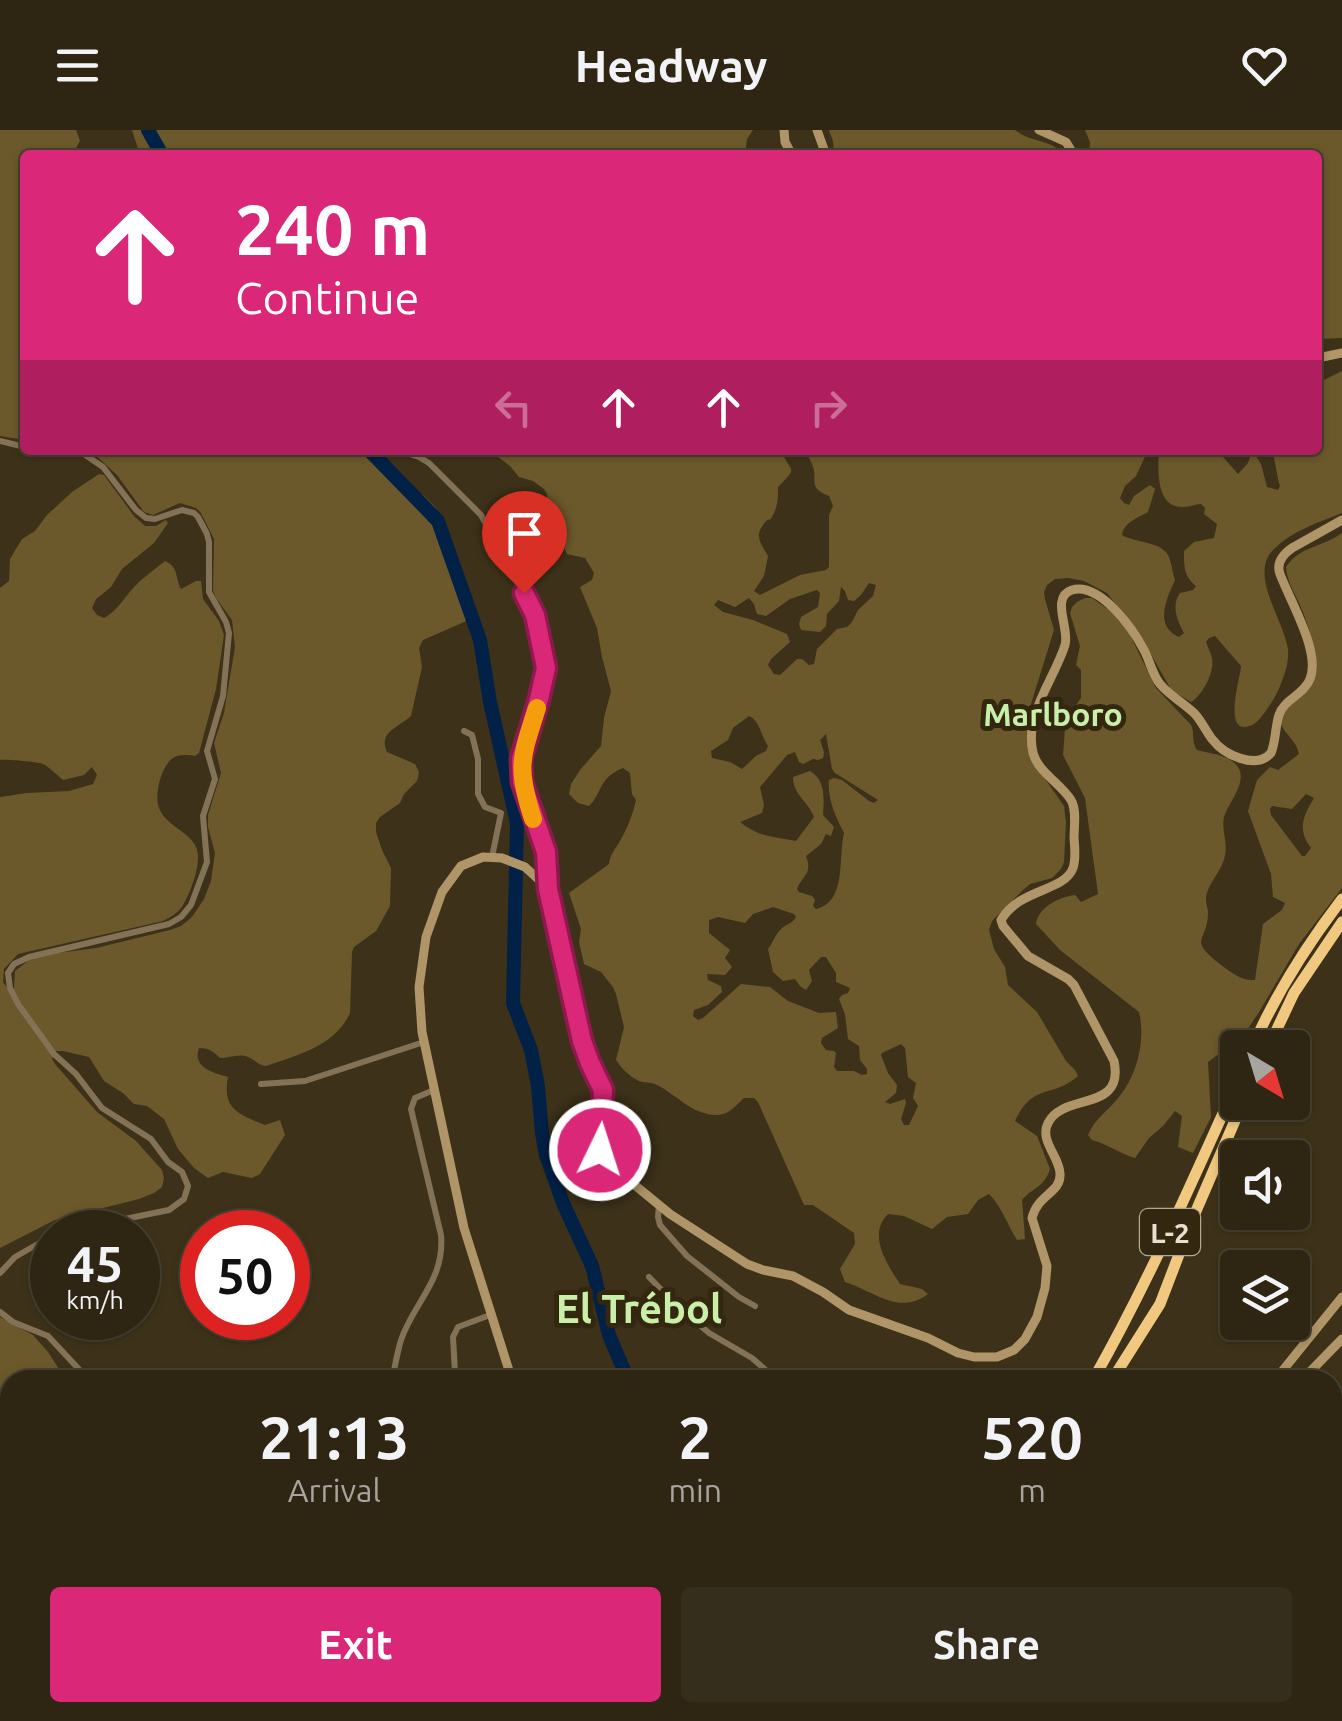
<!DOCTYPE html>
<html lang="en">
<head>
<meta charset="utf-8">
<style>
  body { margin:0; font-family:Ubuntu,sans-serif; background:#362e1c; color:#f1f3f6; height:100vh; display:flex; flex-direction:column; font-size:38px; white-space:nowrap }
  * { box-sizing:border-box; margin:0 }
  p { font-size:32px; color:#a7a5a0 }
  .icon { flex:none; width:55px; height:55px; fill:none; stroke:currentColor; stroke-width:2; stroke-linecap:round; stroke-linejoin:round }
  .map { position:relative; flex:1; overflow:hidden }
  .details { position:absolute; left:0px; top:1240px; width:1342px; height:352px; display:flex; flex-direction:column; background:#2e2613; border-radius:30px 30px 0 0; box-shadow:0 2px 8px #0004,0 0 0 2px #494333 }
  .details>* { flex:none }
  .top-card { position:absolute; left:20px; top:20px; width:1302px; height:305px; border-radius:10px; box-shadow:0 2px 8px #0004,0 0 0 2px #494333; background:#db2777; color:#fff; overflow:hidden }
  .needle { width:65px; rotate:142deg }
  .fabs { position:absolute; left:1220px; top:900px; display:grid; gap:20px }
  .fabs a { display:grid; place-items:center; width:90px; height:90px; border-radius:10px; background:#2e2613; box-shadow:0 2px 8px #0004,0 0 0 2px #494333; font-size:50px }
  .speed { position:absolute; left:30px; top:1080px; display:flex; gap:20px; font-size:50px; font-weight:700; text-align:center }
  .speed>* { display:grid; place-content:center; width:130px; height:130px; border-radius:50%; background:#2e2613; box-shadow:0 2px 8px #0004,0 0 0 2px #494333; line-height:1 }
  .speed small { font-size:25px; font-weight:400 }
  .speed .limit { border:15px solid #d22; background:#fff; color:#111 }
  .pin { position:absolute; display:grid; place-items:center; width:85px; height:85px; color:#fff; margin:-102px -42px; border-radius:50% 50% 50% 0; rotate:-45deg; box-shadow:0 0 10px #0007 }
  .pin .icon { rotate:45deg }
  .me { position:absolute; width:110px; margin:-55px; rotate:4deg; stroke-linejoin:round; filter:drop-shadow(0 0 8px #0008) }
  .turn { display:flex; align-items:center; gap:35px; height:210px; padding:0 50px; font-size:45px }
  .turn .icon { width:130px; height:130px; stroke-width:2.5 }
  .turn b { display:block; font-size:70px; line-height:85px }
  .lanes { display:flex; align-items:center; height:95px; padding:0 50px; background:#0003; justify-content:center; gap:50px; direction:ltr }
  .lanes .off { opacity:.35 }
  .eta { display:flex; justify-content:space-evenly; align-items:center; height:170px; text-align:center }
  .eta b { font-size:60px; font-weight:700; line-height:70px }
  .cta { display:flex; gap:20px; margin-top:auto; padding:20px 50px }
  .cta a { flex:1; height:115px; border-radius:10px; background:#db2777; color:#fff; font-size:40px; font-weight:700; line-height:115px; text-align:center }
  .cta a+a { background:#362e1c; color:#f1f3f6 }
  header { display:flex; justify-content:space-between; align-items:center; height:130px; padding:0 50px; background:#2e2613; font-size:45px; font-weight:700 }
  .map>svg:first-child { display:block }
  .green { fill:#6b592c; fill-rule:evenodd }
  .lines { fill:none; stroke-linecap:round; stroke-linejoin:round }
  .river { stroke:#012147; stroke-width:14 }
  .street { stroke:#837256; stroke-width:6 }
  .secondary { stroke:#af9567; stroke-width:9 }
  .primary { stroke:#d1b074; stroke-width:10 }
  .highway { stroke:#f0c87f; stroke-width:11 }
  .route-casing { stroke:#8e194d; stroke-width:25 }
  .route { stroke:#db2777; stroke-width:18 }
  .slow { stroke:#f59e0b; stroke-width:18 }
  .labels { text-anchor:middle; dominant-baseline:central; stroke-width:10; stroke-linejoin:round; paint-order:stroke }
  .shield { fill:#33280f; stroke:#b1a997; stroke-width:2.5 }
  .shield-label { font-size:28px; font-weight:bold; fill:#e7e0d1 }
  .neighbourhood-label { font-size:32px; font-weight:bold; fill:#c9efa9; stroke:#33280f }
  .district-label { font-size:40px; font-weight:bold; fill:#c9efa9; stroke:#33280f }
</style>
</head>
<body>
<header><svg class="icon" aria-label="menu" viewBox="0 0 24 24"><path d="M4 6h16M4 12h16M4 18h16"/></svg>Headway<svg class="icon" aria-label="heart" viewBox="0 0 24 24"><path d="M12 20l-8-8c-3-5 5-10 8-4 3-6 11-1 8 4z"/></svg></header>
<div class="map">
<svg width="1342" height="1591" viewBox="0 0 1342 1591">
  <rect width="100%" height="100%" fill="#3d3219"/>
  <g class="green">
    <path d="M0,0h76l4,11 -8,14h-47v285l-25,-4z"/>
    <path d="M132,0h621l-6,9 -2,16h-492l-10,-4 -8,4h-95z"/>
    <path d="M829,0h186c15,13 37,9 49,25h-230l-1,-14z"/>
    <path d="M1085,0h257v208l-24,1v-184h-229l1,-13z"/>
    <path d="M1342,241v142c-23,9 -50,18 -68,36 -26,25 9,69 14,100 1,13 -3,25 -8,37 -3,9 -18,33 -26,38 -34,18 -13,-48 -13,-58l-26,-30 -6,2 -3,4c2,6 5,11 6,16 3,14 -10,38 -21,44l-19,-11 -31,-54 -34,-44 -23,-12 -16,-3 -13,1 -8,6 -3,7 1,7 9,31 -28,90 10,46 28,40 2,17 -2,39 -3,7 -9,9 -22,6 -7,6 -31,31 -3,9 5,19 11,18 3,18 29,27 29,49 9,9 3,6c-26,23 -45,6 -63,45l22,15 13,33c-6,19 -17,18 -28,31l3,39 -8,1c-10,-16 -15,-33 -28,-46l-11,6 -10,14 -21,3 -15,12 -28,-13 -16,-2c-21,21 -1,50 12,70l22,5 6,5c-29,22 -54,-3 -83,-12l-5,-13 15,-25 -1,-11 -41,-28h-9l-46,-103 -4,-4h-10c-8,7 -14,16 -26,17 -26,1 -44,-23 -63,-31 -5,-2 -11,-1 -16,-3 -10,-5 -17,-12 -23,-21l8,-33 -8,-33 -3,-7 -12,-15 -17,-8 -5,-22 2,-13 -12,-36 40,-29c1,-10 6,-14 11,-23 7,-12 13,-27 16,-41l-4,-6 -2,-21 -7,-5c-26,11 -19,23 -34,38l-11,-3 -9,-9 2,-10 9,-14 21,-24 3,-28 7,-27 -9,-34 -5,-29 -17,-41 12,-7 2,-7 -9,-15 -18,-4 -18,-38 -2,-22 -3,-5 -11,-8 -14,-4 -9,-11 -21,-16h292c10,25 18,15 -3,37 0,9 0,18 -4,26 -7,14 -2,0 -11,12 -9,12 -1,20 5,31l-4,20 -10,15 6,4 40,-20 26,-5 3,-3v-52l4,-9 -4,-10c-23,-9 -10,-16 -17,-32 -2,-5 -5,-9 -6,-14h262l6,3 5,-3h69l-12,26 -11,10 -5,12 4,5 5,2 5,-9 16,-11 5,4 -7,23c-10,6 -24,10 -26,23 13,8 38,6 46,20 4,8 4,17 7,25 -9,20 -21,46 4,57l5,-4c-7,-13 -13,-27 -4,-40l13,-3 3,-4c-12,-10 -12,-19 -12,-35l10,-9 20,-4 3,-14 -13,-10 1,-6 -4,-4c-6,0 -11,3 -17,3 -29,2 -26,-39 -25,-57h58l21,24 10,-11 3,-9 3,-1 7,11 6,23 11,3 2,-4c-4,-12 -4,-27 -9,-36h47v-67zM869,453l7,2 -3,11 -15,14 -6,12 -5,5 -10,2 -20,20 -3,15 -5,1 -7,-6h-5l-17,16 -6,-1 -6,-9 3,-6 19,-17 -3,-8 -34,-14 -30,-8 -9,-7 4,-5 17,7 14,-9 5,6 3,10 9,2 24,-17 27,-9 3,3 -2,14 -17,10 -2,7 2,6 19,2 6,-6 1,-12 12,-13 2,-14 4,4 3,9 6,1 7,-6zM749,586c11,4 12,21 19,30l-2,5 -10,5 -14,13 -12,-7 -18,-4 -1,-7 17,-11 5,-12zM826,604l6,35 3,4 43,27 -4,3 -5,-2 -27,-21 -8,-2 -5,2c-2,19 7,37 15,53 -6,25 3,69 -28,76l-3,-3 2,-6 -3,-4 -13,-4 -2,-3c5,-14 16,-14 9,-33l15,-12 5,-10 5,2 3,-9 -11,-12c1,-15 3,-35 -13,-44l-17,6c0,18 15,24 21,40l-18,24c-24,-5 -35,-3 -56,-19l22,-9 2,-8 -4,-18 27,-32 8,-3 4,10 4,2 10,-5 5,1 5,-2 1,-6 -4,-12zM773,777l21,7 2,3c-4,7 -8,6 -14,11 -7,6 -9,15 -14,21l5,23 10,9 12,-2 5,7 6,4 6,-9 -3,-11 12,-13h5l10,16v9l14,6 -2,5 -6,2 -3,4 6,15 3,25 11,7 1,14 7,9v5l-5,1 -8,-4h-17l-3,-4 2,-14 -2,-2 -8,-1 -5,-7 1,-5 16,-10 -2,-16 -17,1 -31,-12 -18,-14 -29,-3 -38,34 -5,2 -5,-4 1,-6 14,-5 14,-13 -1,-6 -13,-6 -1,-6 18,1 7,-8 -7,-9 5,-8 -21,-17v-13l9,-3 27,6 8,-9zM901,914l4,4 3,29 8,6 -3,15 5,8 -9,19h-5l-3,-6 5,-16 -1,-4 -15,5 -5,-2 11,-9 1,-8 -9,-12 -7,-18 1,-2z"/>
    <path d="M90,320h282l5,13 15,18 10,9 21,5 12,12 15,29 2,16 17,51 2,16 -48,21 -4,8 3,19 -11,49c-13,12 -33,16 -24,36l28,12 4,8 -2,9 -13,13 -4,9 -20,14 -4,6v9l6,18 9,18 -1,38 -14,25 -22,16 -2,5 -2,61c-15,33 -52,42 -84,53 -8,-1 -11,-6 -18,-9 -9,-4 -19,1 -28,1 -7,-7 -11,-10 -21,-10 -7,19 14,25 29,29 -6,32 10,37 37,48l15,-5 5,15 -25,39 -8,4 -29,-6 -15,6 -14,-10 -16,-19 -14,-30 -17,-13 -13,-2 -11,-11 -19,-12 -15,-24 -26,-6h-8l-3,8 3,5 42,48 39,29 26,29 2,8 -2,9 -8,6 -15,6 -84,21 -55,28v-451l27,-4 42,-2 24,-7 4,-9 -5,-8 -8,8 -21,5c-6,-5 -14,-13 -20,-16 -4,-2 -38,-5 -43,-4v-172l9,-7 1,-22 12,-20 13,-8 12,-16 25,-23 27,-18 5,1 30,41 11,10h11l10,-6 2,3 -14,20 -32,26 -11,18 -15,12 -4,9 5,7 7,3c15,-8 22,-24 35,-36 8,-7 17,-14 26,-21 14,6 10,17 16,28l15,-8h5l2,18 16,22 5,14 -8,54 -17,64 -4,3c-7,-1 -16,-2 -22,2 -12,8 -19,37 -14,50 7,18 30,23 37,39 7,15 -6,47 -14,60 -5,6 -11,10 -19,14l-145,33 -14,15 -1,13 5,7h6l1,-18 14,-11 21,-6 46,-6 74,-18 11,-4 11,-9 12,-18 7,-18 4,-28 -7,-26v-12l13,-42 -7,-30 10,-30 11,-66 -3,-27 -16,-22 -3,-8 1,-51 -13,-26 -5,-5 -16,-5 -27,12 -9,-3 -27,-37z"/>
    <path d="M1342,403v355l-43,56 -40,68 -16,24 -35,26 3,55 -18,36 -15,-6 4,-31 -7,-5 -12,15 -14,12 -14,20c-15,-4 -27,-14 -43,-18l-4,-5c7,-17 20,-24 31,-38 18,-22 27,-57 20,-85l-79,-62 -24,-26c2,-16 22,-27 39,-29l6,7 17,-8 -13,-96 -22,-43 2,-26 4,-14 12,-17v-28l-5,-5 4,-19 -10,-33 2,-6 5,-5 8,-4h7l17,12 19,21 28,57 35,37c4,8 0,16 6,25 13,4 32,4 41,17 10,15 -10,36 -14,50 -3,13 4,24 1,38 -2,13 -12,23 -17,35 -4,9 -1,14 0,22 0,32 -22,25 13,53 11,8 20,16 34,15l8,-56 19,-14 3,-7 -12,-6 -2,-23 -23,-63 9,-31 13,-13 8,3 21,-16c-3,-17 -20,-21 -19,-39 39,-39 41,-59 20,-110 -6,-13 -13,-24 -14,-38 15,-22 36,-19 56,-34zM1306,664l8,4c-11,18 -17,32 -3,50l-6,8h-3l-31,-41 -1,-6 2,-3 20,3z"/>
    <path d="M0,1187l33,18 15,17 18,28h-56v133l-10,12z"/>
  </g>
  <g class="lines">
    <g class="river">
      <path d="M148,0l14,25"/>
      <path d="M369,320l69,71 42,119 10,62 27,121 -4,180 18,47 7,36 4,47 4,22 17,48 29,63 17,69 19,45"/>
      <path d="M735,1582v9"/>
    </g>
    <g class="street">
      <path d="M0,311l25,6"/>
      <path d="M397,320l22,7 10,6 52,52 54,100 11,53 -7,31 -18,60 1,23 24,70 3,36"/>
      <path d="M464,601l8,4 6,24v35l7,13 16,6 -9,44"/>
      <path d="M261,954l44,-3 119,-39"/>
      <path d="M659,1075l-1,12 2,8 27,31 52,41 16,9"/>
      <path d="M61,1102l108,-22 15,-11 4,-13 -6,-14 -14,-10 -17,-23 -49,-31 -26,-34 -22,-20 -36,-50 -8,-16 -2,-15 6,-9 15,-7 140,-33 12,-7 10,-12 16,-43 -4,-46 12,-37 -8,-28 16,-55 6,-63 -3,-11 -17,-30v-50l-2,-8 -9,-17 -4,-4 -12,-3 -27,9 -9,-1 -10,-8 -33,-43 -25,-17"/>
      <path d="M0,1143l15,-16 37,-21"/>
      <path d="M649,1147l27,28 33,28 43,25 25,22"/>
      <path d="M0,1182l13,10 35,14 41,44"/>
      <path d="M392,1250c3,-13 5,-27 9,-40 13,-38 44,-60 40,-105l-30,-126 4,-11 19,-8"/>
      <path d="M453,1250l-3,-5 5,-3 -2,-35 5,-10 32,-12"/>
      <path d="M34,1582l2,9"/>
      <path d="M580,1582l10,9"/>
      <path d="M629,1582l3,9"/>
      <path d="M167,1591l2,-9"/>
    </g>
    <g class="secondary">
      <path d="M784,0l1,12 7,13"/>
      <path d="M817,0l9,25"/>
      <path d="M1039,0l27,12 8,13"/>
      <path d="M1318,228l24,-5"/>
      <path d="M512,1250l-48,-152 -42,-196 -3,-45 7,-50 16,-45 19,-26 22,-9 19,1 23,9 24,22 34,152 7,22 13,27 -3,60 14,18 56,46 77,50 16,6 30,6 30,16 26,18 79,28 30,15 16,4h23l17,-7 11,-11 12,-22 8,-29 2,-22 -15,-48c6,-24 29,-25 28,-44 0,-17 -21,-33 -12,-51 15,-31 77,-10 66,-62l-40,-76 -6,-6 -40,-23 -25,-30 -2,-6c19,-32 63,-28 72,-52 3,-9 2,-20 1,-30 0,-12 3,-28 -3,-38 -10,-16 -33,-28 -38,-47 -9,-39 21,-73 32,-108 5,-16 -15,-48 7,-55 28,-8 61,39 72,60 6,11 8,24 16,34 10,12 24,19 35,30 7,8 11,17 17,25 12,16 44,31 59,14 5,-12 4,-26 8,-38 5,-16 25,-20 31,-36 11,-27 -20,-78 -30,-105 -4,-11 2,-19 12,-26l50,-28"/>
      <path d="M1275,1250l67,-83"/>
      <path d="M1302,1250l40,-41"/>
      <path d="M1195,1582l16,3"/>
    </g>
    <g class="primary">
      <path d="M840,1582l2,9"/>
      <path d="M938,1582l3,9"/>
      <path d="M900,1591l5,-9"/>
      <path d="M914,1591l5,-9"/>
      <path d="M1019,1591l5,-9"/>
      <path d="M1086,1591l13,-9"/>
    </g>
    <g class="highway">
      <path d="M1252,918c24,-55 54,-102 90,-149"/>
      <path d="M1268,918l26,-55 48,-71"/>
      <path d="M1093,1250c55,-97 99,-198 145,-300"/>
      <path d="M1112,1250l48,-76 33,-86 50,-116"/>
    </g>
  </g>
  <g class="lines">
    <g class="route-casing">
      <path id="route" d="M524,463l11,22 11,53 -7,31 -18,60 1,23 24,70 2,37 34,152 8,22 13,27 -3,60"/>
    </g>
    <use href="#route" class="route"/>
    <path class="slow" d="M533,689c-17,-52 -12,-61 4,-111"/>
  </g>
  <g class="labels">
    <rect class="shield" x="1140" y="1079" width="60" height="46" rx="8"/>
    <g class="shield-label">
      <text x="1170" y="1102">L-2</text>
    </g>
    <g class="neighbourhood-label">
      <text x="1053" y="584">Marlboro</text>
    </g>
    <g class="district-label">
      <text x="639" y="1178">El Trébol</text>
    </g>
  </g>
</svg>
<div class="fabs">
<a><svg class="needle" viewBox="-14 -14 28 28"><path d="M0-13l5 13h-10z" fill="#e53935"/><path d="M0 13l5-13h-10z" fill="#a7a5a0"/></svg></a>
<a><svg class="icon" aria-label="sound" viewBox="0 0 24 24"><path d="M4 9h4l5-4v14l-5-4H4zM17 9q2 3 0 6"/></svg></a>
<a><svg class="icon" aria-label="layers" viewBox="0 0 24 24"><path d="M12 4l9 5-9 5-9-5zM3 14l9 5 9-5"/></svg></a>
</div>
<div class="speed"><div>45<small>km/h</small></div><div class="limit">50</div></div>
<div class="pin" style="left:524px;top:463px;background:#d93025"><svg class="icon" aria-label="arrive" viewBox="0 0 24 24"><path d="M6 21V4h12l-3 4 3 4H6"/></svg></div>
<svg class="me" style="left:600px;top:1020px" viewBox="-20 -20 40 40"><circle r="17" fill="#db2777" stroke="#fff" stroke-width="3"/><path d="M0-11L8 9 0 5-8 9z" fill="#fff"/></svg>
<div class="top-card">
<div class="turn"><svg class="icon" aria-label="ahead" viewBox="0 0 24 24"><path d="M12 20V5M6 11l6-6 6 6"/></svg><div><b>240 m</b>Continue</div></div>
<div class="lanes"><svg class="icon off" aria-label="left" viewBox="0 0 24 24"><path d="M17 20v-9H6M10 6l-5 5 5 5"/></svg><svg class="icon" aria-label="ahead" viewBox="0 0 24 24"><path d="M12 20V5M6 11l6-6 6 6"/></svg><svg class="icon" aria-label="ahead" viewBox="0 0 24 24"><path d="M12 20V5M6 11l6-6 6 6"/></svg><svg class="icon off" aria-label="right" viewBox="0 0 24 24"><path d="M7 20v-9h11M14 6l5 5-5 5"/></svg></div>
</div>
<section class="details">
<div class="eta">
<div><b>21:13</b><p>Arrival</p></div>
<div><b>2</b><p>min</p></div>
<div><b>520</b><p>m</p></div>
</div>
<div class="cta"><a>Exit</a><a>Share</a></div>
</section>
</div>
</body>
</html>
